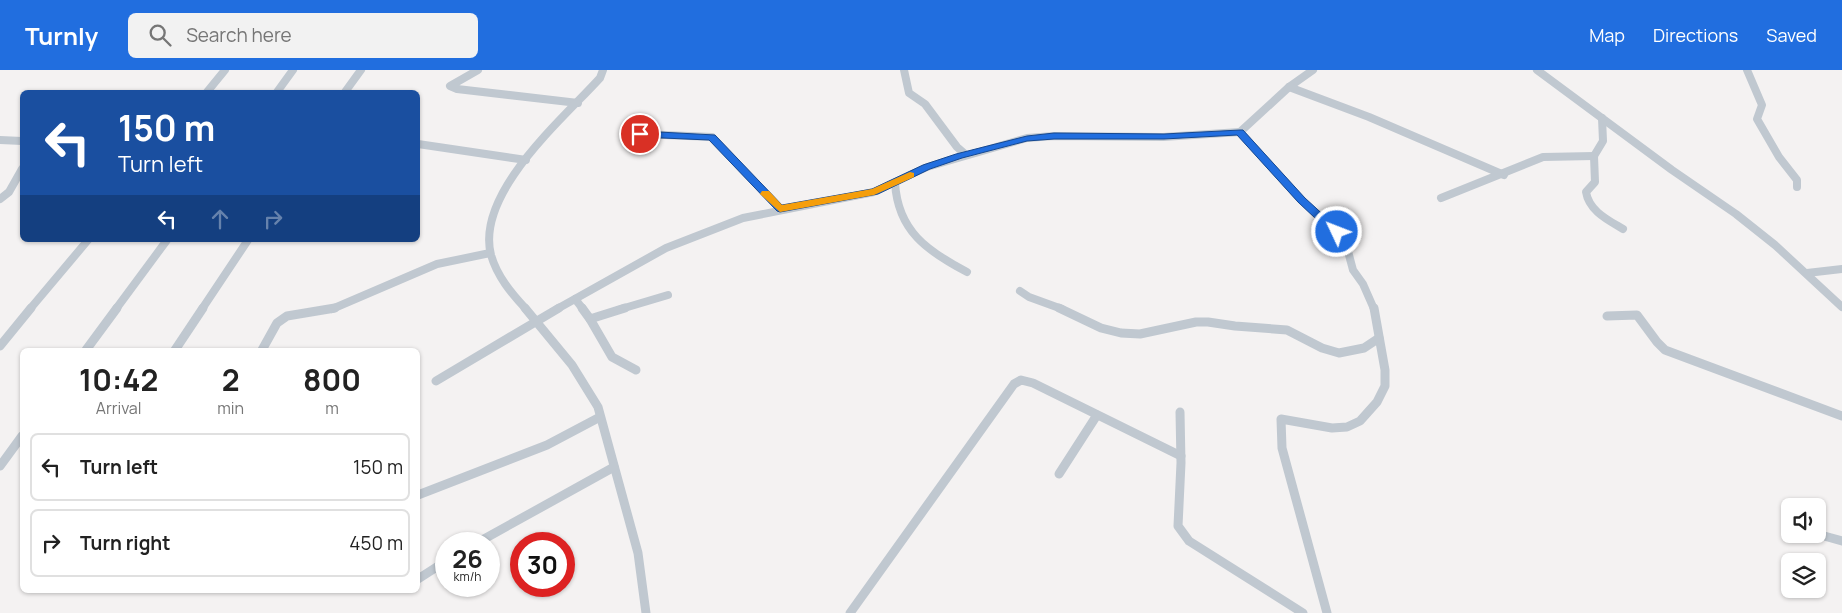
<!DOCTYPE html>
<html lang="en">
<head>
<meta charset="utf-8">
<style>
  body { margin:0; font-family:Manrope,sans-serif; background:#f2f2f2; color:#222; height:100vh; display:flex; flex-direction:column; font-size:19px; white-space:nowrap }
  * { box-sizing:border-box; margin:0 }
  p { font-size:16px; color:#767676 }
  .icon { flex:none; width:28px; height:28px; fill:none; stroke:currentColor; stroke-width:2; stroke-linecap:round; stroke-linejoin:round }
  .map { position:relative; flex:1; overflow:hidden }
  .side { position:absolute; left:20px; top:278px; width:400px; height:245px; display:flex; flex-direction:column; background:#fff; border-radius:8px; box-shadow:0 1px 4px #0004 }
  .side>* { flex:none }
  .hud { position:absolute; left:20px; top:20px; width:400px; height:152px; border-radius:8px; box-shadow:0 1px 4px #0004; background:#1a4fa0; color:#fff; overflow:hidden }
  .fabs { position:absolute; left:1781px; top:428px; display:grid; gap:10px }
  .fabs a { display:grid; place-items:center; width:45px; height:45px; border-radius:8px; background:#fff; box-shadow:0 1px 4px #0004; font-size:25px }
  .speed { position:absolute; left:435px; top:462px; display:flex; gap:10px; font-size:25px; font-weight:700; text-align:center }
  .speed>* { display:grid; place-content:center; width:65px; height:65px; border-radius:50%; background:#fff; box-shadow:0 1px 4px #0004; line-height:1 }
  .speed small { font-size:12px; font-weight:400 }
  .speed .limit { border:8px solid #d22; background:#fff; color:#111 }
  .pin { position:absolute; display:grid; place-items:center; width:42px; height:42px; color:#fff; margin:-21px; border:2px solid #fff; border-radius:50%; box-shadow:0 1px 5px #0007 }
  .me { position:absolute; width:55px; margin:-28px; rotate:313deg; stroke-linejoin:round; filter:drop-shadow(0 0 4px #0008) }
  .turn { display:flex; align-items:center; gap:18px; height:105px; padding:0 15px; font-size:22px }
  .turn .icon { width:65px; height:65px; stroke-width:2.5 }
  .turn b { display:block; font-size:35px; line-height:42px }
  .lanes { display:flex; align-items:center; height:48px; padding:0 15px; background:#0003; justify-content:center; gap:25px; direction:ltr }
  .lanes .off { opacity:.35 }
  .eta { display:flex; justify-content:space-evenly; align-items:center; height:85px; text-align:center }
  .eta b { font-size:30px; font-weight:700; line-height:35px }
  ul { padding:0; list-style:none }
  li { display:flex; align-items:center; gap:15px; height:68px; margin:0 10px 8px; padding:0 5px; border:2px solid #e0e0e0; border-radius:8px }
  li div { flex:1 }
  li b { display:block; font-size:19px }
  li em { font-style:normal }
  header { display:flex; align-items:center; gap:30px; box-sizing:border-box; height:70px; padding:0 25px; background:#216edf; color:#fff }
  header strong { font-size:24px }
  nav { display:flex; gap:28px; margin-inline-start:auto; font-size:18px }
  .search { width:350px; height:45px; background:#f2f2f2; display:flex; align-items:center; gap:12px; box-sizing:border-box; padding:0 18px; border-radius:8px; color:#767676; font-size:19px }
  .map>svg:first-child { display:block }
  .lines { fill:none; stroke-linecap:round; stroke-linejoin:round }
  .street-far1 { stroke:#c0c8d0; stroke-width:8 }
  .street { stroke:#c0c8d0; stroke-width:9 }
  .route { fill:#216edf; stroke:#154891 }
  .slow { fill:#f59e0b }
</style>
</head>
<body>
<header>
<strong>Turnly</strong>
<div class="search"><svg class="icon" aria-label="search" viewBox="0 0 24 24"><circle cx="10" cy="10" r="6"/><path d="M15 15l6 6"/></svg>Search here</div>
<nav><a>Map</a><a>Directions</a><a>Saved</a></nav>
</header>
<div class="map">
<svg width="1842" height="543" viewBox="0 0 1842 543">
  <rect width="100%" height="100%" fill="#f4f2f2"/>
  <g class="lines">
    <g class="street-far1">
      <path d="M478,0l-28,16 7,3 121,14"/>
      <path d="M904,0l5,23 16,11 32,43 8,7"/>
      <path d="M1313,0l-24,17 -49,45 61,68 44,40 8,30 10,14 11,25"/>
      <path d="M1537,0l135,100 64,44 39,31 67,62"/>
      <path d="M1747,0l15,35 -5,14 22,38 18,23v7"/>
      <path d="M1289,17l80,30 135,58"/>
      <path d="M207,22l18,-22"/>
      <path d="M277,22l16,-22"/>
      <path d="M345,22l16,-22"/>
      <path d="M1602,48l1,23 -9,15 1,26 -9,10c3,19 22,28 37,37"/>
      <path d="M640,64l72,3 68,72"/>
      <path d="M0,70l22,1"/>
      <path d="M418,74l108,16"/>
      <path d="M895,113c3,48 32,68 72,89"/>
      <path d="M1441,128l102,-41 51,-1"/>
      <path d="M0,129l9,-7 13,-23"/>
      <path d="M1807,203l35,-4"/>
      <path d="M1020,221l9,6 33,12"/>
      <path d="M575,229l8,10"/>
      <path d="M30,239l58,-69"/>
      <path d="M116,239l51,-69"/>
      <path d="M202,239l46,-69"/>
      <path d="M332,239l105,-45 53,-11"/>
      <path d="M526,239c-15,-16 -29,-33 -35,-54 -16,-62 72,-136 109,-177l3,-8"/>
      <path d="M557,239l109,-61 77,-30 131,-26 53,-25 100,-29 27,-2 109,1 77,-5"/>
      <path d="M621,239l47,-14"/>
    </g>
    <g class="street">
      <path d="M525,238l47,57 26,42 40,146 8,60"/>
      <path d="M582,238l8,11 35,-11"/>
      <path d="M1059,238l42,20 20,5 19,1 56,-12h12l27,4 52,4 35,18 17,5 25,-5 15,-10"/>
      <path d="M1607,246l30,-1 20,27 8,8 177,66"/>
      <path d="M590,249l22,38 24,13"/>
      <path d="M0,276l31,-38"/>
      <path d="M86,280l31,-42"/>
      <path d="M175,280l28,-42"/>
      <path d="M262,280l15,-27 10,-7 48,-8"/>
      <path d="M436,311l123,-73"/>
      <path d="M1180,342l1,51 -3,63 11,15 114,72"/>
      <path d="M0,396l22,-30"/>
      <path d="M1059,404l38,-59"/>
      <path d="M418,425l129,-50 53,-28"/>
      <path d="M1817,464l25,7"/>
      <path d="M475,474l139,-77"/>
      <path d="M418,509l28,-18"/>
      <path d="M850,543l164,-229 7,-4 12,3 148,73"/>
      <path d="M1327,543l-45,-165 -1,-29 51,9 15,-1 13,-6 17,-19 8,-16v-16l-11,-62"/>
    </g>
  </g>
  <path class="route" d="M1240,60h3l62,68 35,32v5h-7l-35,-33 -61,-67 -73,4h-110l-27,2 -65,17 -32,11 -52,25 -98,18 -3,-1 -68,-71 -69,-3 -4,-3 4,-3 75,4 67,70 90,-16 51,-24 33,-11 71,-18 27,-3 110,1z"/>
  <path class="slow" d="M910,102l4,1v4l-40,18 -94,17 -20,-18 2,-3h7l13,14 90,-16z"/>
</svg>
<div class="fabs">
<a><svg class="icon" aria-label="sound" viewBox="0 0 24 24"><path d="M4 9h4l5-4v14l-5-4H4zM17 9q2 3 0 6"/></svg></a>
<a><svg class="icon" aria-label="layers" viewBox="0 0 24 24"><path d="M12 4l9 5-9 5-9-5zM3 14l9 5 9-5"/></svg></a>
</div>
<div class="speed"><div>26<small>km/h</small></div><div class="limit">30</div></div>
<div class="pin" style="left:640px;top:64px;background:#d93025"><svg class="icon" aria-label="arrive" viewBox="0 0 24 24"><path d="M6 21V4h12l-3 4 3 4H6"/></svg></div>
<svg class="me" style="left:1337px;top:162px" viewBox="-20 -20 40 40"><circle r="17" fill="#216edf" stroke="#fff" stroke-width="3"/><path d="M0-11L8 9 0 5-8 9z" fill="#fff"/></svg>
<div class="hud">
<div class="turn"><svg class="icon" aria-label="left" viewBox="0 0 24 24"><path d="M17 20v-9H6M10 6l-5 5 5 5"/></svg><div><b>150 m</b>Turn left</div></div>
<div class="lanes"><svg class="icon" aria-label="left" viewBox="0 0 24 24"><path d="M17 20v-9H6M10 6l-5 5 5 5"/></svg><svg class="icon off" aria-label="ahead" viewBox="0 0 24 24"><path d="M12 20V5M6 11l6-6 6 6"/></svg><svg class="icon off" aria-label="right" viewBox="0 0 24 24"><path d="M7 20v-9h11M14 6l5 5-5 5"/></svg></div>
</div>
<section class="side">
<div class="eta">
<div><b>10:42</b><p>Arrival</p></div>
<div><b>2</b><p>min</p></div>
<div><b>800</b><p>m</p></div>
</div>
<ul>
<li><svg class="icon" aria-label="left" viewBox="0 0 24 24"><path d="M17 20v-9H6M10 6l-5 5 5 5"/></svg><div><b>Turn left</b></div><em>150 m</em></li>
<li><svg class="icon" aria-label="right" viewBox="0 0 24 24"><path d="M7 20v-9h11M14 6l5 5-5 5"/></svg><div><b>Turn right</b></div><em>450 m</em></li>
</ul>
</section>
</div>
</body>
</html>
